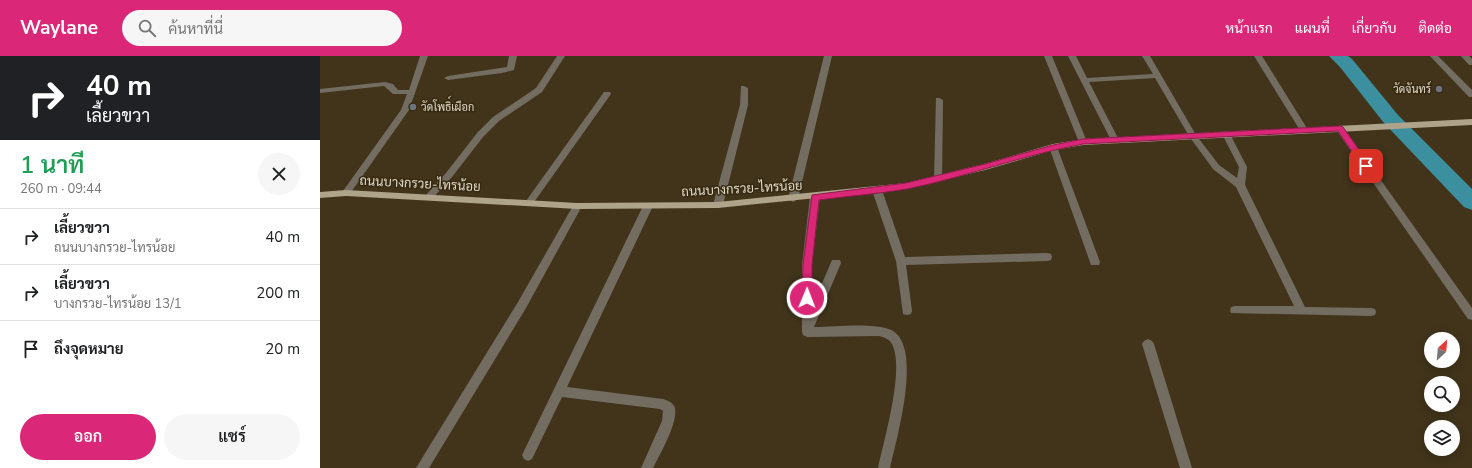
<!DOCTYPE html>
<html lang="th">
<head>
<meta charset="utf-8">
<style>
  body { margin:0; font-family:"Nunito Sans",Sarabun,sans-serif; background:#f6f6f6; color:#202124; height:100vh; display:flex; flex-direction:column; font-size:15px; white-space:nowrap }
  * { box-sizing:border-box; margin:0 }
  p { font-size:13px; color:#757577 }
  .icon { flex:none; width:22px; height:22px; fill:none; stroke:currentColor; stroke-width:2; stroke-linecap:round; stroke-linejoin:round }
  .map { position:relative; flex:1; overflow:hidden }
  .sheet { display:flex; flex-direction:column; background:#fff; width:320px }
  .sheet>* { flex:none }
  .guide { background:#202124; color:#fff; overflow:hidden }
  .needle { width:26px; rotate:26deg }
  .buttons { position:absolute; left:1104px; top:276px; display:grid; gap:8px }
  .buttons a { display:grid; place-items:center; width:36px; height:36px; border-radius:50%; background:#fff; box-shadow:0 2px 10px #0003; font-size:20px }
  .pin { position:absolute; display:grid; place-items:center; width:34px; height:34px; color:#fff; margin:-17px; border-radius:8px; box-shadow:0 2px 6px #0006 }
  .me { position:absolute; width:44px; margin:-22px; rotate:1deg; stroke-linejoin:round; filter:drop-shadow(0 0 3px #0008) }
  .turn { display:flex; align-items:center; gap:14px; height:84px; padding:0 20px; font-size:18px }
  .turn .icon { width:52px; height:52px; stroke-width:2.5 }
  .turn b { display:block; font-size:28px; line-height:34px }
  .round { display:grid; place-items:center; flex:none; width:42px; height:42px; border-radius:21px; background:#f6f6f6 }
  .summary { display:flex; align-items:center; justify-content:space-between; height:68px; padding:0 20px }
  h1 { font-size:24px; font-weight:600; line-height:30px; color:#1e9e55 }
  .cta { display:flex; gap:8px; margin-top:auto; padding:8px 20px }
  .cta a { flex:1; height:46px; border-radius:24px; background:#db2777; color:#fff; font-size:16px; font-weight:600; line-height:46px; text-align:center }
  .cta a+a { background:#f6f6f6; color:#202124 }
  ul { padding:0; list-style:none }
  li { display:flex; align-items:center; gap:12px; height:56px; padding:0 20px; border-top:1px solid #e0e0e0 }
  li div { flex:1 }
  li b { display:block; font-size:15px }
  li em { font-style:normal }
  header { display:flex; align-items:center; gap:24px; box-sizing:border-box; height:56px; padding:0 20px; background:#db2777; color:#fff }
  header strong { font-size:19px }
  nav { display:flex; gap:22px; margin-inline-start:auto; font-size:14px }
  .search { width:280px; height:36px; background:#f6f6f6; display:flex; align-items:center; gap:10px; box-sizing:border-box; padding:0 14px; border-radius:22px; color:#757577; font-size:15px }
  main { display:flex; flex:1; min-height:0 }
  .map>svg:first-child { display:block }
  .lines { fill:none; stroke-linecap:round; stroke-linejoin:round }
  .canal { fill:#3b8f9e; fill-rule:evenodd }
  .minor { fill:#736d61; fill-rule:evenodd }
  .major { fill:#afa38a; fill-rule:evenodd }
  .route { fill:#db2777; stroke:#8e194d }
  .worship-dot { fill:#6b7280; stroke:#362a11; stroke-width:1.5 }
  .labels { text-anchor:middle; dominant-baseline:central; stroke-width:3; stroke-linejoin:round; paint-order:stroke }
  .far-poi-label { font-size:11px; fill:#e0d8c9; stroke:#362a11; text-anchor:end }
  .street-label { font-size:13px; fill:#e0d8c9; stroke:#362a11 }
</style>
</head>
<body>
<header>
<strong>Waylane</strong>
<div class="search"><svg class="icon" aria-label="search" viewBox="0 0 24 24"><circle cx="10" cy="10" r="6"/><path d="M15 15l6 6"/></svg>ค้นหาที่นี่</div>
<nav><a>หน้าแรก</a><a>แผนที่</a><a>เกี่ยวกับ</a><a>ติดต่อ</a></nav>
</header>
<main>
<section class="sheet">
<div class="guide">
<div class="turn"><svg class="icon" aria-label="right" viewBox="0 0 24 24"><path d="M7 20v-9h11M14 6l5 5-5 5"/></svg><div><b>40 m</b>เลี้ยวขวา</div></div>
</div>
<div class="summary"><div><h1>1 นาที</h1><p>260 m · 09:44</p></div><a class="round"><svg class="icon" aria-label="close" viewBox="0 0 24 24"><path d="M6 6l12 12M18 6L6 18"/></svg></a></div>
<ul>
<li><svg class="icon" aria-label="right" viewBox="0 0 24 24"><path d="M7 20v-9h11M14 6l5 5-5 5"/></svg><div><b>เลี้ยวขวา</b><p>ถนนบางกรวย-ไทรน้อย</p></div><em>40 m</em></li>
<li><svg class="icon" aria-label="right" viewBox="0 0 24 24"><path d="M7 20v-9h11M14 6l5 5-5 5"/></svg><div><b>เลี้ยวขวา</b><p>บางกรวย-ไทรน้อย 13/1</p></div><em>200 m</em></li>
<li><svg class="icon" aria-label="arrive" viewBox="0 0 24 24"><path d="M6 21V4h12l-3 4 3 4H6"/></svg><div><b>ถึงจุดหมาย</b></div><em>20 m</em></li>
</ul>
<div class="cta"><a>ออก</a><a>แชร์</a></div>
</section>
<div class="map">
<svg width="1152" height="412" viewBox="0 0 1152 412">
  <rect width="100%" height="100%" fill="#41341b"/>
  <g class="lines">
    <path class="canal" d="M1009,0h19l4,3 46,56 74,74v21l-8,-3 -80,-84 -44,-56z"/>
    <g class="minor">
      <path d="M100,0h8l-19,54 -60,85h-6l-2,-2 2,-2 58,-81 6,-16h-14l-9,-8 -64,7v-4l65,-7 8,2 5,6h11z"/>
      <path d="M189,0h8l-3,14 -12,3 -54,7 -4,-2 4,-2 59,-9z"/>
      <path d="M237,0h8l-23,36 -43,29 -16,16 -31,40 -21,23h-6l-2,-2 2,-2 21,-23 31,-40 16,-16 43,-29z"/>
      <path d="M504,0h8l-34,143 -5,3 -5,-3z"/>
      <path d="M724,0h8l35,86 -1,2h-6l-1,-2z"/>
      <path d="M748,0h8l11,22 66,-4 -11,-18h8l46,79 23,30 18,13 2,-11 -17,-33 4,-3 4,3 17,33 -2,18 60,122 66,1 4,1 1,3 -1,3 -4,1 -140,-3 -1,-3 1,-3 4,-1h59l-58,-119 -23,-18 -24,-33 -34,-58 -66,4 30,58 -1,2h-6z"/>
      <path d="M934,0h8l46,74 -1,2h-6z"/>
      <path d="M1110,0h8l34,34v7h-3z"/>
      <path d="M1141,0h8l3,3v6h-3z"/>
      <path d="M421,30h3l4,2v17l-25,100 -5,3 -5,-3 27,-100z"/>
      <path d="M284,36h6l1,2 -79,111h-6l-2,-2 2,-2z"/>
      <path d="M616,42h3l4,2 -1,79 -4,3 -4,-3z"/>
      <path d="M1020,70l3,1 129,181v12l-4,-1 -131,-188 -1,-2z"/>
      <path d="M733,88l4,3 43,115 -1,3h-8l-1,-3 -41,-115z"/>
      <path d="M557,131l5,3 23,67 142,-4 4,1 1,3 -1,3 -4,1 -141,4 6,46 -1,3 -4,1 -4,-1 -7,-53 -24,-71z"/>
      <path d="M495,138l5,3 -8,68v42l20,-47h8l1,3 -27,64c21,0 59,-5 77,3 33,15 5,111 -1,138h-12c6,-28 27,-99 14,-124 -3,-5 -8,-7 -13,-8l-72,1 -4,-2 -1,-3v-67l8,-68z"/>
      <path d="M257,147l5,3 -56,102 -97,160h-13l102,-166 56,-98z"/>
      <path d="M328,147l5,3 -86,181 96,12c4,1 11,4 12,9 3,15 -15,46 -22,60h-12l21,-47 1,-10 -3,-2 -98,-12 -30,62 -4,2 -4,-2 -2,-4 121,-249z"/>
      <path d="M828,283l4,2 2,3 38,124h-12l-38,-124 2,-3z"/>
    </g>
    <path class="major" d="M1152,63v6l-389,20 -29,5 -69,20 -79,19 -188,19 -141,1 -231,-13 -26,2v-6l26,-2 231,13 141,-1 188,-19 78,-19 69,-20 30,-5z"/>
  </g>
  <path class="route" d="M1020,70l3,1 26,37v4h-6l-25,-37 -255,13c-60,11 -117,33 -176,45 -29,5 -59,7 -88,11l-7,65v33l-2,2h-6l-2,-2 1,-33 9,-70 94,-12 79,-19 68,-19 30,-6z"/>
  <g class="worship-dot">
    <circle cx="1119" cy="33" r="4"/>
    <circle cx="93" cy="51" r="4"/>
  </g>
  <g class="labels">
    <g class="far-poi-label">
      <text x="1111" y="33">วัดจันทร์</text>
      <text x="101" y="51" text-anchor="start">วัดโพธิ์เผือก</text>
    </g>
    <g class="street-label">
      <text transform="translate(100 128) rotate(3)">ถนนบางกรวย-ไทรน้อย</text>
      <text transform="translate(422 133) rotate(-3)">ถนนบางกรวย-ไทรน้อย</text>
    </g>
  </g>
</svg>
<div class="buttons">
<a><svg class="needle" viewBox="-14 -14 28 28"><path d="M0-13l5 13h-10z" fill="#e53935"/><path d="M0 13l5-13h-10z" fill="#757577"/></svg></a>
<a><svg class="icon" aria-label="search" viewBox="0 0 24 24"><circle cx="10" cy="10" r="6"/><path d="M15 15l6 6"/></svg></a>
<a><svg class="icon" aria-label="layers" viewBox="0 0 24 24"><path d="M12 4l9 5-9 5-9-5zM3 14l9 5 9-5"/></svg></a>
</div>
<div class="pin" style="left:1046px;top:110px;background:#d93025"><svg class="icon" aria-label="arrive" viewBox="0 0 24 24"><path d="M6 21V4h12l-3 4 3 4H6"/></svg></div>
<svg class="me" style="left:487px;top:242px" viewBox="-20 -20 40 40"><circle r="17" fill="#db2777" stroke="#fff" stroke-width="3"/><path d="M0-11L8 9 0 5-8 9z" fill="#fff"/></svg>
</div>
</main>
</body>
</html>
